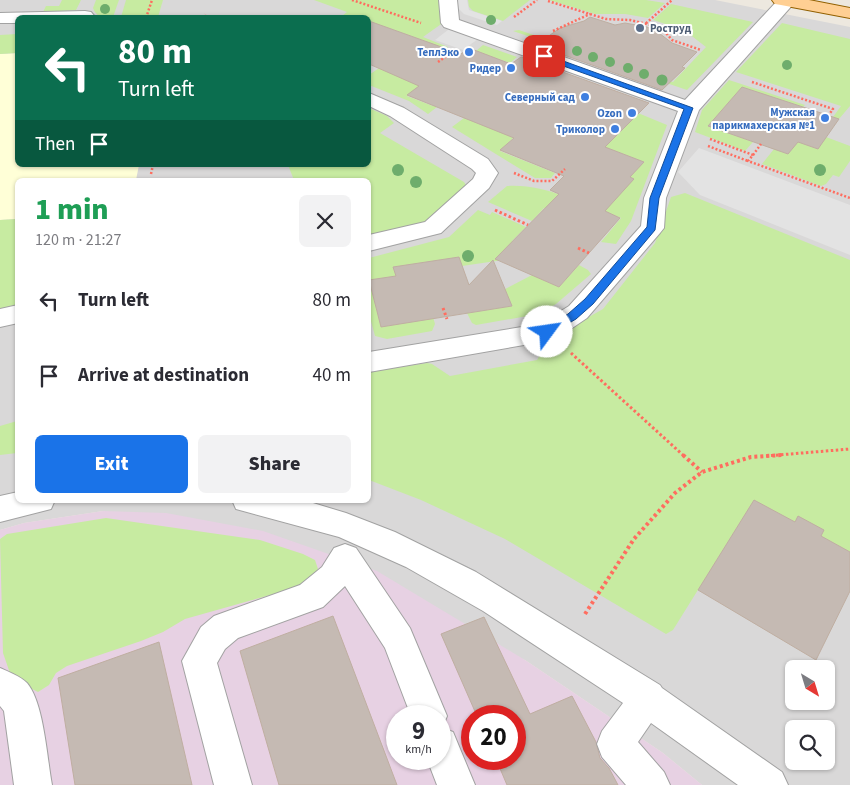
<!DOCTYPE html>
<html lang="en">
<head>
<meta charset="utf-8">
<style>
  body { margin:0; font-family:"Source Sans 3",sans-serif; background:#f2f2f3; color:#2b2b33; height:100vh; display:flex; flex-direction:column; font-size:19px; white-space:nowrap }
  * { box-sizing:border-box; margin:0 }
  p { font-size:16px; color:#7c7c81 }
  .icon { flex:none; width:28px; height:28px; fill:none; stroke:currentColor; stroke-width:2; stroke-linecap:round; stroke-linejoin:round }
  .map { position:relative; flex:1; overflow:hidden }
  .panel { position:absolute; left:15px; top:178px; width:356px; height:325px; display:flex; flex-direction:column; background:#fff; border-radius:8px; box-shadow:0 1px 4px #0004 }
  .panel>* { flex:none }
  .guide { position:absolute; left:15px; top:15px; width:356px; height:152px; border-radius:8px; box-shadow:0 1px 4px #0004; background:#0b6e4f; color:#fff; overflow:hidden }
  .needle { width:32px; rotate:142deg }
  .tools { position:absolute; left:785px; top:660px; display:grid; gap:10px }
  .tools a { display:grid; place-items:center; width:50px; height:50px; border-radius:8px; background:#fff; box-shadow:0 1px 4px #0004; font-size:25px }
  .speed { position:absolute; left:386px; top:705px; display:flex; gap:10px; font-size:25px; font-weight:700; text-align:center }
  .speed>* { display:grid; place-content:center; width:65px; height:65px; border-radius:50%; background:#fff; box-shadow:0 1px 4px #0004; line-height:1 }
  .speed small { font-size:12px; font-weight:400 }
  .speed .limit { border:8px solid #d22; background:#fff; color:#111 }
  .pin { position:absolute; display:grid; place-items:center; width:42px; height:42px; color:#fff; margin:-21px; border-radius:10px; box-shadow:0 2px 8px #0006 }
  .me { position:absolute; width:55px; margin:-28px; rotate:59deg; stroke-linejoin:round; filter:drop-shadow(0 0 4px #0008) }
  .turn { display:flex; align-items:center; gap:18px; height:105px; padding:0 20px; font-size:22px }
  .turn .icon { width:65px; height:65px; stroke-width:2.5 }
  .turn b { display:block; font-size:35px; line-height:42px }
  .then { display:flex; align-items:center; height:48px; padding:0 20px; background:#0003; gap:10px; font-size:19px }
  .round { display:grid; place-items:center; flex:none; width:52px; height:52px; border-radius:8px; background:#f2f2f3 }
  .head { display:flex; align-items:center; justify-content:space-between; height:85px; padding:0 20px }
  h1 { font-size:30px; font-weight:800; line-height:38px; color:#1e9e55 }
  .button { display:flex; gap:10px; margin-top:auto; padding:10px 20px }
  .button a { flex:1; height:58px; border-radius:8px; background:#1a73e8; color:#fff; font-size:20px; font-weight:800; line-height:58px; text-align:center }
  .button a+a { background:#f2f2f3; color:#2b2b33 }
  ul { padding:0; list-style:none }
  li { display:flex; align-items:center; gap:15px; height:75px; padding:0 20px }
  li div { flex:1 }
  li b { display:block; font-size:19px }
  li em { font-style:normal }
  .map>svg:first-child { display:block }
  .residential { fill:#d9d8d8; fill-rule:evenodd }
  .industrial { fill:#e7d1e3; fill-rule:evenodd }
  .education { fill:#ffffd7 }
  .grass { fill:#c7eba1 }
  .parking { fill:#e3e3e3 }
  .building { fill:#c5bab3; stroke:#bfaea1 }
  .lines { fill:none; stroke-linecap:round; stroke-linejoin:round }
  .minor-casing { stroke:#a2a2a2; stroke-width:2 }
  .major-casing { stroke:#926000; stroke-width:2 }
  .path-far2 { stroke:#ff6d5f; stroke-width:2.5; stroke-dasharray:2 2; stroke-linecap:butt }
  .path-far1 { stroke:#ff6d5f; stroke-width:3; stroke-dasharray:2.5 2.5; stroke-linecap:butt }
  .path { stroke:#ff6d5f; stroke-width:4; stroke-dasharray:3 3; stroke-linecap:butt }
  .minor { fill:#fff; fill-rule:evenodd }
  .major { fill:#ffcf93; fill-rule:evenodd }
  .tree { fill:#6ead6c }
  .route { fill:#1a73e8; stroke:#114b97 }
  .service-dot { fill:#5c6f8a; stroke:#fff; stroke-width:2 }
  .shop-dot { fill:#3f7fe0; stroke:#fff; stroke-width:2 }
  .labels { text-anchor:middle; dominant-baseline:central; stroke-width:4; stroke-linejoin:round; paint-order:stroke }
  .far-service-label { font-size:11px; font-weight:bold; fill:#4e5e75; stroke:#fff; text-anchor:start }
  .far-shop-label { font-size:11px; font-weight:bold; fill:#366cbe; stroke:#fff; text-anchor:end }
</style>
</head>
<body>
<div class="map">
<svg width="850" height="785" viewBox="0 0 850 785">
  <rect width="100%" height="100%" fill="#ede8df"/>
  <path class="residential" d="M0,0h715l135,27v758h-148l-39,-32 -138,-93 -422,-149 -79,12 -24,7zM18,18h351v147h-351zM18,180h351v320h-351zM794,669h32v32h-32zM794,729h32v32h-32z"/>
  <path class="industrial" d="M103,511l63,2 97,18 114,40 148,89 138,93 39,32h-702v-255l24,-7zM398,716h42v43h-42zM472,716h43v43h-43z"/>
  <path class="education" d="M17,53l1,112h121l-3,15h-118l-1,39 -17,1v-166z"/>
  <g class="grass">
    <path d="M62,0h19l-5,10 -33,2 3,-6h13z"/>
    <path d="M96,0h23l-6,17c-9,1 -17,0 -20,-9z"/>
    <path d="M126,0h37l-5,17h-37z"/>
    <path d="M314,0h129l1,22 -21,15 25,10 -8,6 -15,-12 -42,-15 -5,4 -9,-4v-8l-24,-1 -3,-1 5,-4z"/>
    <path d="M468,0h62l-27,21 -30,-10 -4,-4z"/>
    <path d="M549,0h97l19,3 -17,15 -23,-4h-30z"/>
    <path d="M671,4l82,18 -66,68 -174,-59 6,-1 154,52 33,-35 -22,-17 -31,-10z"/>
    <path d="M782,23l68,16v67l-11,13 -6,-2 8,-11 -105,-34z"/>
    <path d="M17,34v19l-17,1v-19z"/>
    <path d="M483,45l34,12 -7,6 -34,-12z"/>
    <path d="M379,68l45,14 -17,14 26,10 6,-4 3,1 -14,11 -19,-13 -40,-16v-10z"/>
    <path d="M729,80l76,25 -2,2 -61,-20 -34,39 45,16 -8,9 -50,-19 7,-22z"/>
    <path d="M369,108l18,8 7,7 -14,10 84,49 2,3 -2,4 -39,35 -56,13v-57h-75l-6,-15h81z"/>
    <path d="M638,113l29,12 -36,96 -15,23 -15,-2 20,-24 -24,-10 37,-29 -4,-2 14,-15 -39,-15z"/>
    <path d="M464,118l54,15 -18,18 55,22 -4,5h-16l-83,-51z"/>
    <path d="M826,137l24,9v15l-11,16 -6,-2 -7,9 -5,2 -59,-22 12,-15 14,5 10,-12 20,7z"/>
    <path d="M507,186c21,-1 39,3 58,11l-14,14 -7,-3 -12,13 -44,-19z"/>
    <path d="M685,193l165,67v292l-29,-16 3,-6 -25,-13 -4,5 -41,-22 -81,130 -7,4 -161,-95 -84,-39 -52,-20v-108l58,-9 5,1 18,12 87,-16 13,-21 53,-30 52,-66 16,-46z"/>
    <path d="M478,210l12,5 2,-3 34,15 -14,14 6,3 -15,16 -41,6 -3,-9 -66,10 3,9 -27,4 12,47 41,-7 9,-10 4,14 -3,7 -45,8 -12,-3 -6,-22v-56l80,-21z"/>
    <path d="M17,219v86l-17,4v-89z"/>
    <path d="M579,265l9,5 3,4 -35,30 -17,10 -63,11 -4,-2 -5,-10 45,-7 -7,-17 27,-14 27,12z"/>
    <path d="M17,421v32l-17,2v-29z"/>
    <path d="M106,518l154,22 43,14 12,6 3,9 -12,16 -121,34 -22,13 -22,9 -74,25 -11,7 -7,12 -11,7 -26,-13 -9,-26 -3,-114 7,-5z"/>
  </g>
  <g class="parking">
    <path d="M458,0h9l2,10 33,11 -5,4 -33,-11 -6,-6z"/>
    <path d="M453,26l29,10 -19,14 -28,-10z"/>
    <path d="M699,148l151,57v50l-150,-60 -22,-23z"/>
  </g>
  <g class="building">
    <path d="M590,17l25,8 10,-2 22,4 12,6 13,10 25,9 -15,15 3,1 -23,22 -126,-45 24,-17 24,-7z"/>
    <path d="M369,21l92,33 8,-6 42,16 10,-7 128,46 -44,44 39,15 -14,15 4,2 -29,32 15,7 -61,69 -64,-28 64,-65 -9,-4 14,-14 -64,-26 14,-12 -107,-43 12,-9 -50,-22z"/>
    <path d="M742,87l61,20 36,12 -21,30 -20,-7 -10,12 -80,-28z"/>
    <path d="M459,257l10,28 24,-25 19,46 -131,21 -12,-47 27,-4 -3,-9z"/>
    <path d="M754,500l41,22 3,-6 26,14 -3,6 29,16v39l-34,69 -118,-70z"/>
    <path d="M333,616l64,169h-118l-39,-134z"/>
    <path d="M484,617l46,97 42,-18 24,46 4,16 9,10 9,17h-111l-11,-26h19v-43h-38l-36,-82z"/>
    <path d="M159,642l33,143h-117l-17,-107z"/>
  </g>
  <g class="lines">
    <g class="minor-casing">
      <g id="minor">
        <path d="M439,0h18l2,20 226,80 93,-100 18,1 -97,109 -33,88 -2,30 -4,5 -73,85 -31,21 -9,2 -178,31v-20l171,-28 29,-18 72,-80 3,-28 34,-87 -234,-84 -3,-4z"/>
        <path d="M85,11l6,1 5,6h-78v5h-18v-10z"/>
        <path d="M369,93l35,15 84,51 10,14 -9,15 -48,45 -72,18v-16l56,-13 48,-43 3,-6 -4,-4 -82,-53 -21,-10z"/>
        <path d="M18,305v18l-18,4v-18z"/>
        <path d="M18,492v8h37l-4,9 -51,13v-26z"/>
        <path d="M232,500h71l43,13 49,19 81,40 184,113 2,3 120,84 6,13h-50l-87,-62 -13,19 26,30 6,13h-44l-24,-28 -5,-13 5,-13 21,-28 -140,-92 -77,-44 -67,-30 -103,-28z"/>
        <path d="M345,544l11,4 54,80 37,88 -5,12 11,4 22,53h-38l-10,-26h13v-43h-29l-26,-68 -40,-62 -22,21 -85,31 -13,11 -8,14 35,122h-38l-32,-124 19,-34 13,-11 86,-31 22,-18 12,-19z"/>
        <path d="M0,668c9,4 20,8 27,15 17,20 20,76 25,102h-38l-10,-74 -4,-5z"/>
      </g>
    </g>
    <g class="major-casing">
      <path id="major" d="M772,0h37l41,8v10l-69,-13 -6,-1z"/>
    </g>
    <g class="path-far2">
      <path d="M352,0l69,23"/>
      <path d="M548,1l58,18 24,1 21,5 15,8 6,7 29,10"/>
      <path d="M514,17l23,-17"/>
      <path d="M146,18l6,-18"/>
      <path d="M204,18l1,-4"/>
      <path d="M643,26l29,-26"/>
      <path d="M553,31l37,-17"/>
      <path d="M438,62l13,-9"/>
      <path d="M752,82l81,27 -5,7"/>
      <path d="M710,139l43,16 -5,6 102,37"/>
      <path d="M708,146l40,15"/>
      <path d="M753,155l8,-11"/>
      <path d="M514,173l20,8h18l13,-12"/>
      <path d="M151,174l2,-9"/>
    </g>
    <g class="path-far1">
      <path d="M495,210l33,15"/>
      <path d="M578,248l11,5"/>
      <path d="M443,308l4,11"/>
      <path d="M571,353l113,103"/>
      <path d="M766,456l84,-7"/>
    </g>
    <g class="path">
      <path d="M683,455l19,17"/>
      <path d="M585,614l49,-75 41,-46 27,-21 49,-15 31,-2"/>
    </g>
    <use href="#minor" class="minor"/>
    <use href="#major" class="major"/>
  </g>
  <g class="tree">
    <circle cx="105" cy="9" r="5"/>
    <circle cx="491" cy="20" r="5"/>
    <circle cx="547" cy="41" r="5"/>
    <circle cx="577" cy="51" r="5"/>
    <circle cx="593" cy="57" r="5"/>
    <circle cx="610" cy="62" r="5"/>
    <circle cx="787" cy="65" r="5"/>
    <circle cx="628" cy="68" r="5"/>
    <circle cx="644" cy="74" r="5"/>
    <circle cx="662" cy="80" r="5.5"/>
    <circle cx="398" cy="170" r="6"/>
    <circle cx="820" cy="170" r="6"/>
    <circle cx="416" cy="182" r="6"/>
    <circle cx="468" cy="256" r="6"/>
  </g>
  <path class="route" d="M544,54l149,54 -34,90 -4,32 -62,74 -17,15 -29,17 -4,-2 -1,-2 1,-3 25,-15 17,-15 62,-72 3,-29 34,-89 -143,-51 -1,-2z"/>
  <circle class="service-dot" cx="640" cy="28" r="5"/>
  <g class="shop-dot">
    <circle cx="469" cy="52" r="5"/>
    <circle cx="511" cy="68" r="5"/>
    <circle cx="585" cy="97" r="5"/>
    <circle cx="632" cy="113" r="5"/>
    <circle cx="825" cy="118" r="5"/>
    <circle cx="615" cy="129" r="5"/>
  </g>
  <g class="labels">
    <g class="far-service-label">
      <text x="650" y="28">Роструд</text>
    </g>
    <g class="far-shop-label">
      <text x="459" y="52">ТеплЭко</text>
      <text x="501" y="68">Ридер</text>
      <text x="575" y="97">Северный сад</text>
      <text x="815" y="112">Мужская<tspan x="815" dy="13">парикмахерская №1</tspan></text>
      <text x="622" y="113">Ozon</text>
      <text x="605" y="129">Триколор</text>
    </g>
  </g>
</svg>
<div class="tools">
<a><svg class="needle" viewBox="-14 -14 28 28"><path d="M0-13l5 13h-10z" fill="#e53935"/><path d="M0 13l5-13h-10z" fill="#7c7c81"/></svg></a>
<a><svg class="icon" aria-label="search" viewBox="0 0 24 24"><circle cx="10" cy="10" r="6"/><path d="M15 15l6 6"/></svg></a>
</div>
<div class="speed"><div>9<small>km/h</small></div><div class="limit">20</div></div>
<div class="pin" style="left:544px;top:56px;background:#d93025"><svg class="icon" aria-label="arrive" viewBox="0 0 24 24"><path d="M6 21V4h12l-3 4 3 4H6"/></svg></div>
<svg class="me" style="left:547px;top:332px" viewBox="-20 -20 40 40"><circle r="19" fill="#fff"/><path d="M0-13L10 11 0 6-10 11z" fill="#1a73e8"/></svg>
<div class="guide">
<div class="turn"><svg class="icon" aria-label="left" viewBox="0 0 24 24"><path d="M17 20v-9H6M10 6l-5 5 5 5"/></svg><div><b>80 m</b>Turn left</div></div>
<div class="then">Then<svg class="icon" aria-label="arrive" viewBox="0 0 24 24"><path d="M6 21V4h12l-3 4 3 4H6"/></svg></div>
</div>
<section class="panel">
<div class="head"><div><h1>1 min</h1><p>120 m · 21:27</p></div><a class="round"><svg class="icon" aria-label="close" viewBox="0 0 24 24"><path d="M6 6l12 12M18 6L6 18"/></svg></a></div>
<ul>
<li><svg class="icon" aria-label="left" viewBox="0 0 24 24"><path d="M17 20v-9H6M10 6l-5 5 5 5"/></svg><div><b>Turn left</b></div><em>80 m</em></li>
<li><svg class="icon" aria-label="arrive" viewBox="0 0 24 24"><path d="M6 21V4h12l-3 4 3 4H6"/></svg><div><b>Arrive at destination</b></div><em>40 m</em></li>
</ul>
<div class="button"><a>Exit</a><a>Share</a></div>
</section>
</div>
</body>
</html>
